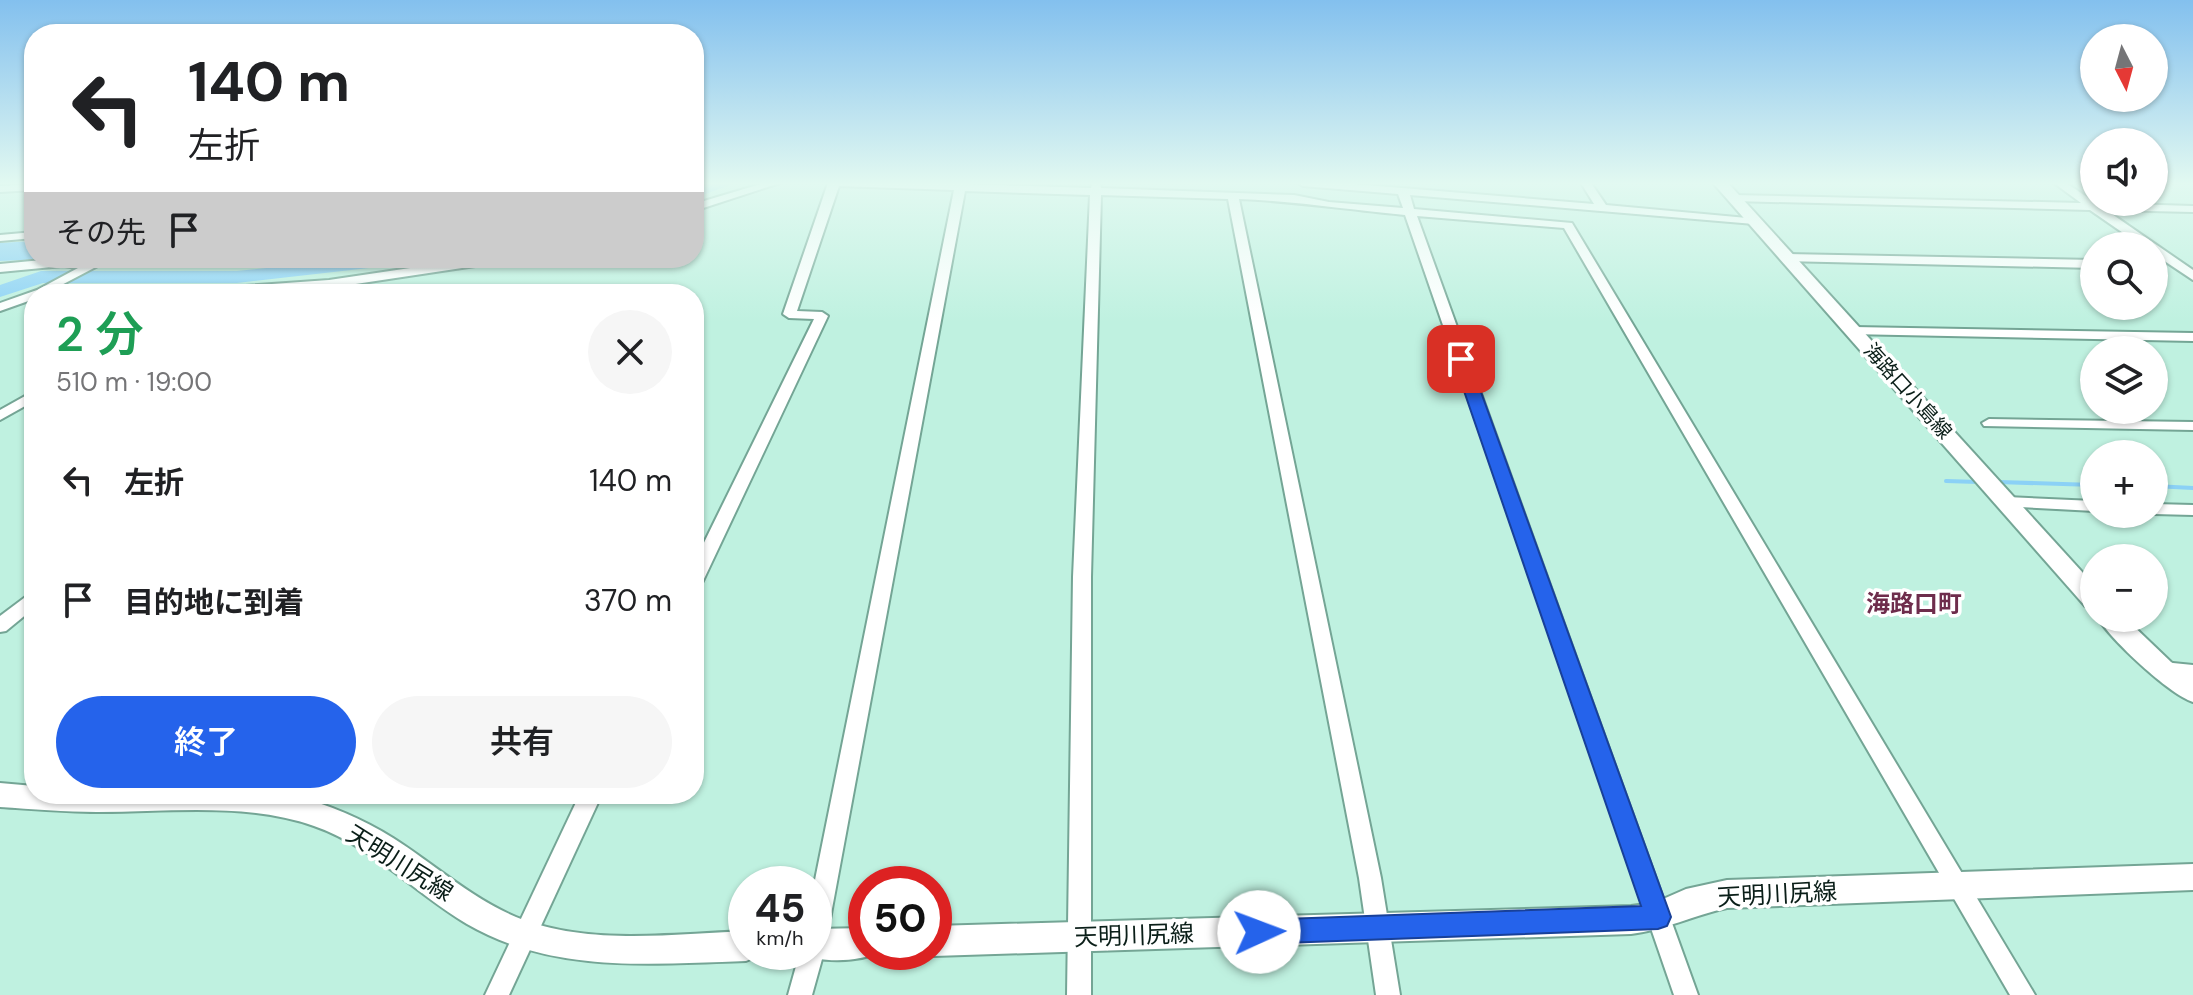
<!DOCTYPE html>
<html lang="ja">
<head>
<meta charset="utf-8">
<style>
  body { margin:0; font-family:"DM Sans","Noto Sans JP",sans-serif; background:#f6f6f6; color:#202124; height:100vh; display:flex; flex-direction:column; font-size:30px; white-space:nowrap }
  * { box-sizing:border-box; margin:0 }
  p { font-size:26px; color:#757577 }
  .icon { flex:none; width:44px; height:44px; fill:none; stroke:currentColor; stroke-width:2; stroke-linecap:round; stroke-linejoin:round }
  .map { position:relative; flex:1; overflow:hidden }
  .sheet { position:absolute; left:24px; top:284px; width:680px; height:520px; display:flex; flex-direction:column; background:#fff; border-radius:32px; box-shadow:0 2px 6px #0004 }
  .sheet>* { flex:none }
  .guide { position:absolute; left:24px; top:24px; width:680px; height:244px; border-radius:32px; box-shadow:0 2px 6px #0004; background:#fff; color:#202124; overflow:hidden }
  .needle { width:52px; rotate:174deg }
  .fabs { position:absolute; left:2080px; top:24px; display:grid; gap:16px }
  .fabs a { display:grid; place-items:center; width:88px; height:88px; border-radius:50%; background:#fff; box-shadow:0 2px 6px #0004; font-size:40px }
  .speed { position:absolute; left:728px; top:866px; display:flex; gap:16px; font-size:40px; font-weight:700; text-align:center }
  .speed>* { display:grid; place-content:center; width:104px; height:104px; border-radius:50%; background:#fff; box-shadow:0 2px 6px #0004; line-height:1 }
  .speed small { font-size:20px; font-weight:400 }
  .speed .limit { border:12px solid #d22; background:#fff; color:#111 }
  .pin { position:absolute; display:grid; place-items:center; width:68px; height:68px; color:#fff; margin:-34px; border-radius:16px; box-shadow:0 4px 12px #0006 }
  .me { position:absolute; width:88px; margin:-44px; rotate:88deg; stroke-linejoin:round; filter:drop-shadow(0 0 6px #0008) }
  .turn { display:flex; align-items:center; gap:28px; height:168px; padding:0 32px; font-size:36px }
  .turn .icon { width:104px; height:104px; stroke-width:2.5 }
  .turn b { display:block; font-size:56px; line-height:68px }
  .then { display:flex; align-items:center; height:76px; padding:0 32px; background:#0003; gap:16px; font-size:30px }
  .round { display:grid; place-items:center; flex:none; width:84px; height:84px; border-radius:42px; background:#f6f6f6 }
  .headline { display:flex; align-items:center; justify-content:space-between; height:136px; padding:0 32px }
  h1 { font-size:48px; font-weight:600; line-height:60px; color:#1e9e55 }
  .cta { display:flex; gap:16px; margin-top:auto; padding:16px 32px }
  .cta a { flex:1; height:92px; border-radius:48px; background:#2563eb; color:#fff; font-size:32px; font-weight:600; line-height:92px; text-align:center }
  .cta a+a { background:#f6f6f6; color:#202124 }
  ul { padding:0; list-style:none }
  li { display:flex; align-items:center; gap:24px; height:120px; padding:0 32px }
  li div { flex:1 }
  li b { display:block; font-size:30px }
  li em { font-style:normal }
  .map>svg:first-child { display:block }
  .water { fill:#8bd1f6 }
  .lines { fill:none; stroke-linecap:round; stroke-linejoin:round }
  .stream { stroke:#8bd1f6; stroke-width:4 }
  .river { fill:#8bd1f6; fill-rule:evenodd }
  .street-casing { stroke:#74a595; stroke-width:4 }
  .secondary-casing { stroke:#74a595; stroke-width:4 }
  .street { fill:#fff; fill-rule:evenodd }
  .secondary { fill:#fff; fill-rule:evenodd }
  .route { fill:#2563eb; stroke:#184099; stroke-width:2 }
  .labels { text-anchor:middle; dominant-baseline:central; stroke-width:7; stroke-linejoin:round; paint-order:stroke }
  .street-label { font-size:20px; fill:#0a1e18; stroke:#fff }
  .quarter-label { font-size:24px; font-weight:bold; fill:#6e2d4c; stroke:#fff }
  .near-street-label { font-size:24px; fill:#0a1e18; stroke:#fff }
</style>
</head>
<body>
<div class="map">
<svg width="2193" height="995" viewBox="0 0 2193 995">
  <rect width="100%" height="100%" fill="#bff1e0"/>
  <path class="water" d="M34,241v17h330l-86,5 -235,-4 -43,2v-18z"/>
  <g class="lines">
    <g class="stream">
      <path d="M1946,481l32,1"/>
      <path d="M1998,482l96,3"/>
      <path d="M2154,486l39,2"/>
    </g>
    <g class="river">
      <path d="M710,183h26l-42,15v-10z"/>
      <path d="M363,258h59l-9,5 -176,20h-194l-43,14v-12l41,-14h196z"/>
    </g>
    <g class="street-casing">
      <g id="street">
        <path d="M764,183h16l-86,28v-7z"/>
        <path d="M828,183h106l157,5 1,-5h8l1,5 193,7 35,7 74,6 -5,-14 -95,-8 -5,-3h44l252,21 -13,-21h10l15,22 152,14 2,2 -6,3 -344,-29 4,14 158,14 463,772h-25l-446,-767 -147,-12 281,779h-24l-269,-780c-55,-5 -110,-14 -166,-16l142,679 19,117h-24l-17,-117 -131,-679 -127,-4 -10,382v418h-24l6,-418 17,-382 -125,-4 -141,761 -12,43h-24l12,-43h14v-67l140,-695 -115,-4 -42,125 25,1 6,4 -125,265 -3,4 -6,2v-24l120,-244 -25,-1 -6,-4z"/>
        <path d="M2054,183h12l30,20 97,3v6l-87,-2 87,60v10l-39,-26v-8h-12l-52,-36 -356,-9 -5,-3 5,-3 347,8z"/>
        <path d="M34,184v6l-34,2v-6z"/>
        <path d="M34,232v6l-34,3v-6z"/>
        <path d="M1787,254l307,6v8l-311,-7 -2,-3z"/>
        <path d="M63,258c21,3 31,0 50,0l-61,32h72l6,4h-96v5l-34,12v-8l37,-13 41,-22 -15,-2 -63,6v-8z"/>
        <path d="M478,258h30l-6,4 -173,26 -88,6h-59l6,-4 141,-10z"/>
        <path d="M1854,327l339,6v8l-344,-7 -2,-3z"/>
        <path d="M34,391v10l-34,19v-10z"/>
        <path d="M1989,419l204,3v8l-209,-4 -2,-3z"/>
        <path d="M2007,497l87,4v10l-93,-5 -2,-4 2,-4z"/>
        <path d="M2154,504l39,1v10l-39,-1z"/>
        <path d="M34,593v15l-28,23 -6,1v-16l28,-21z"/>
        <path d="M2163,662l30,3v14l-37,-5 -2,-5 2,-5z"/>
        <path d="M580,794h22l-93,201h-24z"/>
      </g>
    </g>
    <g class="secondary-casing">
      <g id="secondary">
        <path d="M1713,183h15l366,402v23l-9,-2z"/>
        <path d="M2098,618h27l46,44 22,16v24c-24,-8 -82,-62 -95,-84z"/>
        <path d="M0,783l34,3v8l259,1c36,10 68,23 100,43 41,26 78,60 123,79 71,29 156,17 230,14v21h14l-2,4 -12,5c-95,3 -193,13 -279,-37 -52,-31 -95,-78 -153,-98 -69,-24 -145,-14 -217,-14 -32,0 -65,-3 -97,-5z"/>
        <path d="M2193,864v26l-466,18c-33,7 -62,22 -96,26l-697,22 -10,-4h10v-26l697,-20 23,-3 32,-14 41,-9z"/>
        <path d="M866,928v24h12c-17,10 -61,12 -77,0h13v-23z"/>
      </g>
    </g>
    <use href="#street" class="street"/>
    <use href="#secondary" class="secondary"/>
  </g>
  <linearGradient id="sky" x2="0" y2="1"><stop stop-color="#83c0ee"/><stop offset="0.57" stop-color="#e2f9f1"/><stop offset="1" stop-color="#e2f9f1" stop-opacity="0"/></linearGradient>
  <rect width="2193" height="322" fill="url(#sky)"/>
  <path class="route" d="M1461,354l8,5 202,558 -4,9 -9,3 -399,15 -9,-4 -4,-8 4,-9 9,-3 382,-14 -188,-547z"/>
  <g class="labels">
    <g class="street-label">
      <text transform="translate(1908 391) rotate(48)">海路口小島線</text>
    </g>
    <g class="quarter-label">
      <text x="1914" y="603">海路口町</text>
    </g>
    <g class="near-street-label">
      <text transform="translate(400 863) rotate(32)">天明川尻線</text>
      <text transform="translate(1777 894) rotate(-3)">天明川尻線</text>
      <text transform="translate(1134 935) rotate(-2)">天明川尻線</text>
    </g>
  </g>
</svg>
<div class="fabs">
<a><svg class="needle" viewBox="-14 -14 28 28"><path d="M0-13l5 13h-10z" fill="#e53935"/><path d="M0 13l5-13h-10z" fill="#757577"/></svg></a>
<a><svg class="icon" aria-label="sound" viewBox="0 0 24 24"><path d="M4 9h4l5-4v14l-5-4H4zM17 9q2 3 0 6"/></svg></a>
<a><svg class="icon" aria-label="search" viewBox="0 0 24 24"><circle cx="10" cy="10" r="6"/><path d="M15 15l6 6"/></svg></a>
<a><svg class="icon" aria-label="layers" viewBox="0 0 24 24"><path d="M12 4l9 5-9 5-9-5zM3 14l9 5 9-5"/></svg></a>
<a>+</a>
<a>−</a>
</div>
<div class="speed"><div>45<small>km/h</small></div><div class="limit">50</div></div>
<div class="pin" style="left:1461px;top:359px;background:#d93025"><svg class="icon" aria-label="arrive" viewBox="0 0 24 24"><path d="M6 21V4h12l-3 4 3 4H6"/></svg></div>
<svg class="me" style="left:1259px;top:932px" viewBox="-20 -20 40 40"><circle r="19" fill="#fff"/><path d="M0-13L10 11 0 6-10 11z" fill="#2563eb"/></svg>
<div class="guide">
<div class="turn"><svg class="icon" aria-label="left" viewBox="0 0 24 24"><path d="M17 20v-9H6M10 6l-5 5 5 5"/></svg><div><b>140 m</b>左折</div></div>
<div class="then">その先<svg class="icon" aria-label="arrive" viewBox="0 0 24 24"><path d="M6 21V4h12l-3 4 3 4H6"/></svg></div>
</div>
<section class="sheet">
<div class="headline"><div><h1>2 分</h1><p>510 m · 19:00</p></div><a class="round"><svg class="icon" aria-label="close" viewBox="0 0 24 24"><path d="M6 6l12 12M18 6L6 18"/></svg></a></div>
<ul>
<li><svg class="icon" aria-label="left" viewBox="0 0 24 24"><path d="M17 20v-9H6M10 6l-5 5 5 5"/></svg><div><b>左折</b></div><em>140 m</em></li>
<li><svg class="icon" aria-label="arrive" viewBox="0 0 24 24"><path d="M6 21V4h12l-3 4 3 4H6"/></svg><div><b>目的地に到着</b></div><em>370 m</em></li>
</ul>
<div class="cta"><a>終了</a><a>共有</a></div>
</section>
</div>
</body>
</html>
